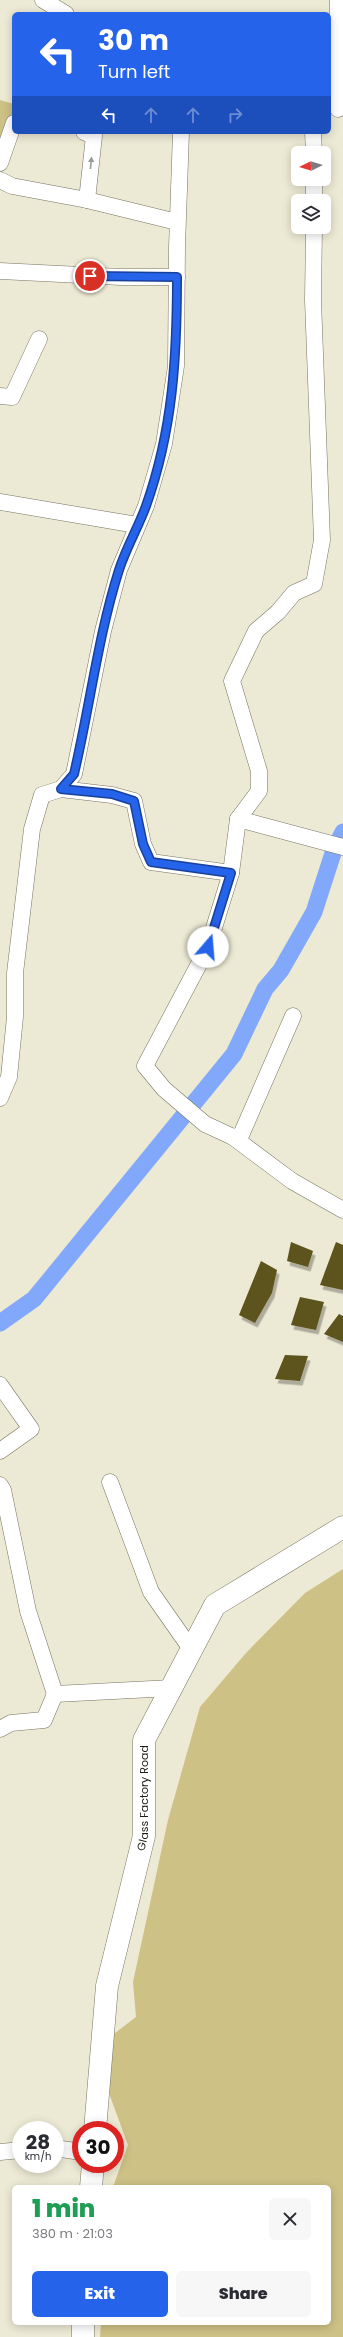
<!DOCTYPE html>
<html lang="en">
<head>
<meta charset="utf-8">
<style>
  body { margin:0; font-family:Poppins,sans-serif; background:#f7f7f7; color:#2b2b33; height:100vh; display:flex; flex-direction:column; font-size:15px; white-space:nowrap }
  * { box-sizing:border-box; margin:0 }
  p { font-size:13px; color:#7c7c81 }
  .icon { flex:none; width:22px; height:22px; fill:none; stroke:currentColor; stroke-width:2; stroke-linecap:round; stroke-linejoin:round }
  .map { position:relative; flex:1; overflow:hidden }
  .details { position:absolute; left:12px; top:2185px; width:319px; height:140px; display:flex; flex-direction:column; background:#fff; border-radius:6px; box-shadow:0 2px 10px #0003 }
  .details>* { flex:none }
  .top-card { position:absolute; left:12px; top:12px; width:319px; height:122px; border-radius:6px; box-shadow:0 2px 10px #0003; background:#2563eb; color:#fff; overflow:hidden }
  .needle { width:26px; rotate:265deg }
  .fabs { position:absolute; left:291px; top:146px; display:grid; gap:8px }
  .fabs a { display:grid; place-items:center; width:40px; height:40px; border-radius:6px; background:#fff; box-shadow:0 2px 10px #0003; font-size:20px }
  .speed { position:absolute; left:12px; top:2121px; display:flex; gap:8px; font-size:20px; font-weight:700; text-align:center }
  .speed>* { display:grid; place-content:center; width:52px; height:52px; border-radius:50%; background:#fff; box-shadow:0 2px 10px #0003; line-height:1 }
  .speed small { font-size:10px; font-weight:400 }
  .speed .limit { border:6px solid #d22; background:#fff; color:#111 }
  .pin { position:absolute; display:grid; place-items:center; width:34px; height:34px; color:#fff; margin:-17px; border:2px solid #fff; border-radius:50%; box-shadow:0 1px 4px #0007 }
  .me { position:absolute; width:44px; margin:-22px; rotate:18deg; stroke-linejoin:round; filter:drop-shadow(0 0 3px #0008) }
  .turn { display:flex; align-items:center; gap:14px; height:84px; padding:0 20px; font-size:18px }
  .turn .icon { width:52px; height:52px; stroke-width:2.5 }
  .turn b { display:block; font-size:28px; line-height:34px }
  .lanes { display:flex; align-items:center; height:38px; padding:0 20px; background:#0003; justify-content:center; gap:20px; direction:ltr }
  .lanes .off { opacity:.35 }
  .round { display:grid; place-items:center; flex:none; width:42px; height:42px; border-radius:6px; background:#f7f7f7 }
  .headline { display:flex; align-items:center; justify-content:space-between; height:68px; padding:0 20px }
  h1 { font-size:24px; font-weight:800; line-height:30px; color:#1e9e55 }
  .action { display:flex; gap:8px; margin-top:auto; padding:8px 20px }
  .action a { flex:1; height:46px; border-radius:6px; background:#2563eb; color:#fff; font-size:16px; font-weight:800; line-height:46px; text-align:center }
  .action a+a { background:#f7f7f7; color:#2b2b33 }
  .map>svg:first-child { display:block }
  .green { fill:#cdc185 }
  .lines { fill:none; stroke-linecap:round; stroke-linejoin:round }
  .canal { stroke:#81a8fa; stroke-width:17 }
  .building { fill:#5d521a; filter:url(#shadow) }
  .street-casing { stroke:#777462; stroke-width:17 }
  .secondary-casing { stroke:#777462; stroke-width:23 }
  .street { stroke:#fff; stroke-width:16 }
  .secondary { stroke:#fff; stroke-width:22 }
  .oneway { fill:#9a9a96 }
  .route-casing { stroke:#184099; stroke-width:10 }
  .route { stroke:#2563eb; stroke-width:7 }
  .labels { text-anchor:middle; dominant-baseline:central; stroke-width:4; stroke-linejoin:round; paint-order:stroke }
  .street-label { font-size:11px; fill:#1f1e16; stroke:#faf6e1 }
</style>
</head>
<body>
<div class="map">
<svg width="343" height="2337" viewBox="0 0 343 2337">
  <defs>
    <filter id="shadow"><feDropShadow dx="2.5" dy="4.5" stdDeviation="0" flood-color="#0004"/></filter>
  </defs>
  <rect width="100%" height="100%" fill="#ece9d4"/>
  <g class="green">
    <path d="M0,100l14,4v11l-14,23z"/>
    <path d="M343,1569v768h-243l1,-14h228v-136h-216l15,-42 -18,-49 -8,-53 34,-26 -3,-35 35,-162 32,-113 46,-54 59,-60z"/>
  </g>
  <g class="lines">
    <path class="canal" d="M0,1323l34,-24 200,-245 31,-65 16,-19 33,-58 20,-62 9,-18"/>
  </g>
  <g class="building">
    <path d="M291,1242l22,9 -5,16 -21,-6z"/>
    <path d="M336,1242l7,3v45l-23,-5z"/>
    <path d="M261,1261l16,9 -5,23 -17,30 -16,-8z"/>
    <path d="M300,1297l24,5 -8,28 -25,-5z"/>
    <path d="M339,1314l4,2v26l-19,-8z"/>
    <path d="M285,1355l23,1 -8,25 -25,-2z"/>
  </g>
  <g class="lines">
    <g class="street-casing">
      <g id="street">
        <path d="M43,0l23,14"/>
        <path d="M338,0v109"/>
        <path d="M84,132l10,4 -7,64"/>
        <path d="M313,132l1,21"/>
        <path d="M0,163l14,-40"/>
        <path d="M0,180l12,6 75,14 90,22"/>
        <path d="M314,201v-22"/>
        <path d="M0,271l121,6h56"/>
        <path d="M0,396l12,1 27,-58"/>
        <path d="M0,502l137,23"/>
        <path d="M61,789l51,6 22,6 9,43 8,18 80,11"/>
        <path d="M238,819l105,28"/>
        <path d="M293,1016l-52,119 -8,2 -28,-13 -41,-35 -19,-23 63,-119 23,-74 7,-54 21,-28v-20l-27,-90 24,-50 22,-19 16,-19 20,-9 8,-44 -9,-240 1,-73"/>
        <path d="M0,1098l9,-21 6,-60v-44l17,-144 10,-34 19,-6 13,-15 29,-143 16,-61 27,-64 18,-62 12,-78 1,-119 4,-115"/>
        <path d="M233,1137l59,44 51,29"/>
        <path d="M0,1385l31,44 -31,22"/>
        <path d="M110,1482l41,110 40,57"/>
        <path d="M0,1485l3,5 25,121 27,83"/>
        <path d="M0,1729l11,-6 33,-3 11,-26 117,-6"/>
        <path d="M55,2148l26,4"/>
        <path d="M0,2152l21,-2"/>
      </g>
    </g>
    <g class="secondary-casing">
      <g id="secondary">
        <path id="s1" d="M95,2130l12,-144 37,-150v-96l71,-135 128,-78"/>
        <path d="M91,2187l2,-23"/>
        <path d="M83,2337v-14"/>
      </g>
    </g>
    <use href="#street" class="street"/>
    <use href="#secondary" class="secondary"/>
  </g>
  <defs><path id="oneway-solid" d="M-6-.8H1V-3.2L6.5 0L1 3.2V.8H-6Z"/></defs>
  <use class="oneway" href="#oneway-solid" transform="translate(91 163) rotate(-84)"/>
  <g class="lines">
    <g class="route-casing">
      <path id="route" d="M90,276l87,1c0,79 -4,153 -31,229 -8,22 -20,42 -27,64 -21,66 -29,136 -45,204l-13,15 51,5 22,7 9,43 8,18 80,11 -23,74"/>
    </g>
    <use href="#route" class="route"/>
  </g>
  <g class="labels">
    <g class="street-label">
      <text stroke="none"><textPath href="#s1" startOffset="337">Glass Factory Road</textPath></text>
    </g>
  </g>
</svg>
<div class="fabs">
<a><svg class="needle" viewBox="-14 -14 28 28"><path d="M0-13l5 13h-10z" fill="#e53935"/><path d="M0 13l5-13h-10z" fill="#7c7c81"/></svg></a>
<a><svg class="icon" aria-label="layers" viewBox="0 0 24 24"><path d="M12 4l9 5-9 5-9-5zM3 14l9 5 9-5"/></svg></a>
</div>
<div class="speed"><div>28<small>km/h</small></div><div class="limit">30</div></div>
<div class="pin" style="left:90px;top:276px;background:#d93025"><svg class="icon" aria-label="arrive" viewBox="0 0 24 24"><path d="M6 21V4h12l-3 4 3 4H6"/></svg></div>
<svg class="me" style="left:208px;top:947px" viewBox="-20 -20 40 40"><circle r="19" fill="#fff"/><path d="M0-13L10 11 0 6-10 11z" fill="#2563eb"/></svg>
<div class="top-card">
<div class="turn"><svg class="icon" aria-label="left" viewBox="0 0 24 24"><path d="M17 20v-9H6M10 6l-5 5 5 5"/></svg><div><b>30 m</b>Turn left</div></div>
<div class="lanes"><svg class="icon" aria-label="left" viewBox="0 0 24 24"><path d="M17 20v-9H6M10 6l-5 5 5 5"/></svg><svg class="icon off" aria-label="ahead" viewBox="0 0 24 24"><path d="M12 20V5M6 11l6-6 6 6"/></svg><svg class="icon off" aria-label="ahead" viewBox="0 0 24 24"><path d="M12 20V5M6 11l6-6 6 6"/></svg><svg class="icon off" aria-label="right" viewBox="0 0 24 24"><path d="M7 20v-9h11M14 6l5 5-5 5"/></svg></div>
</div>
<section class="details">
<div class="headline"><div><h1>1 min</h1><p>380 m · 21:03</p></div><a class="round"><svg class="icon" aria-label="close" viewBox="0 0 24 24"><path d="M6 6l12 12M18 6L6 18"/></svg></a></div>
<div class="action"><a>Exit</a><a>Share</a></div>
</section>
</div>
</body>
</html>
